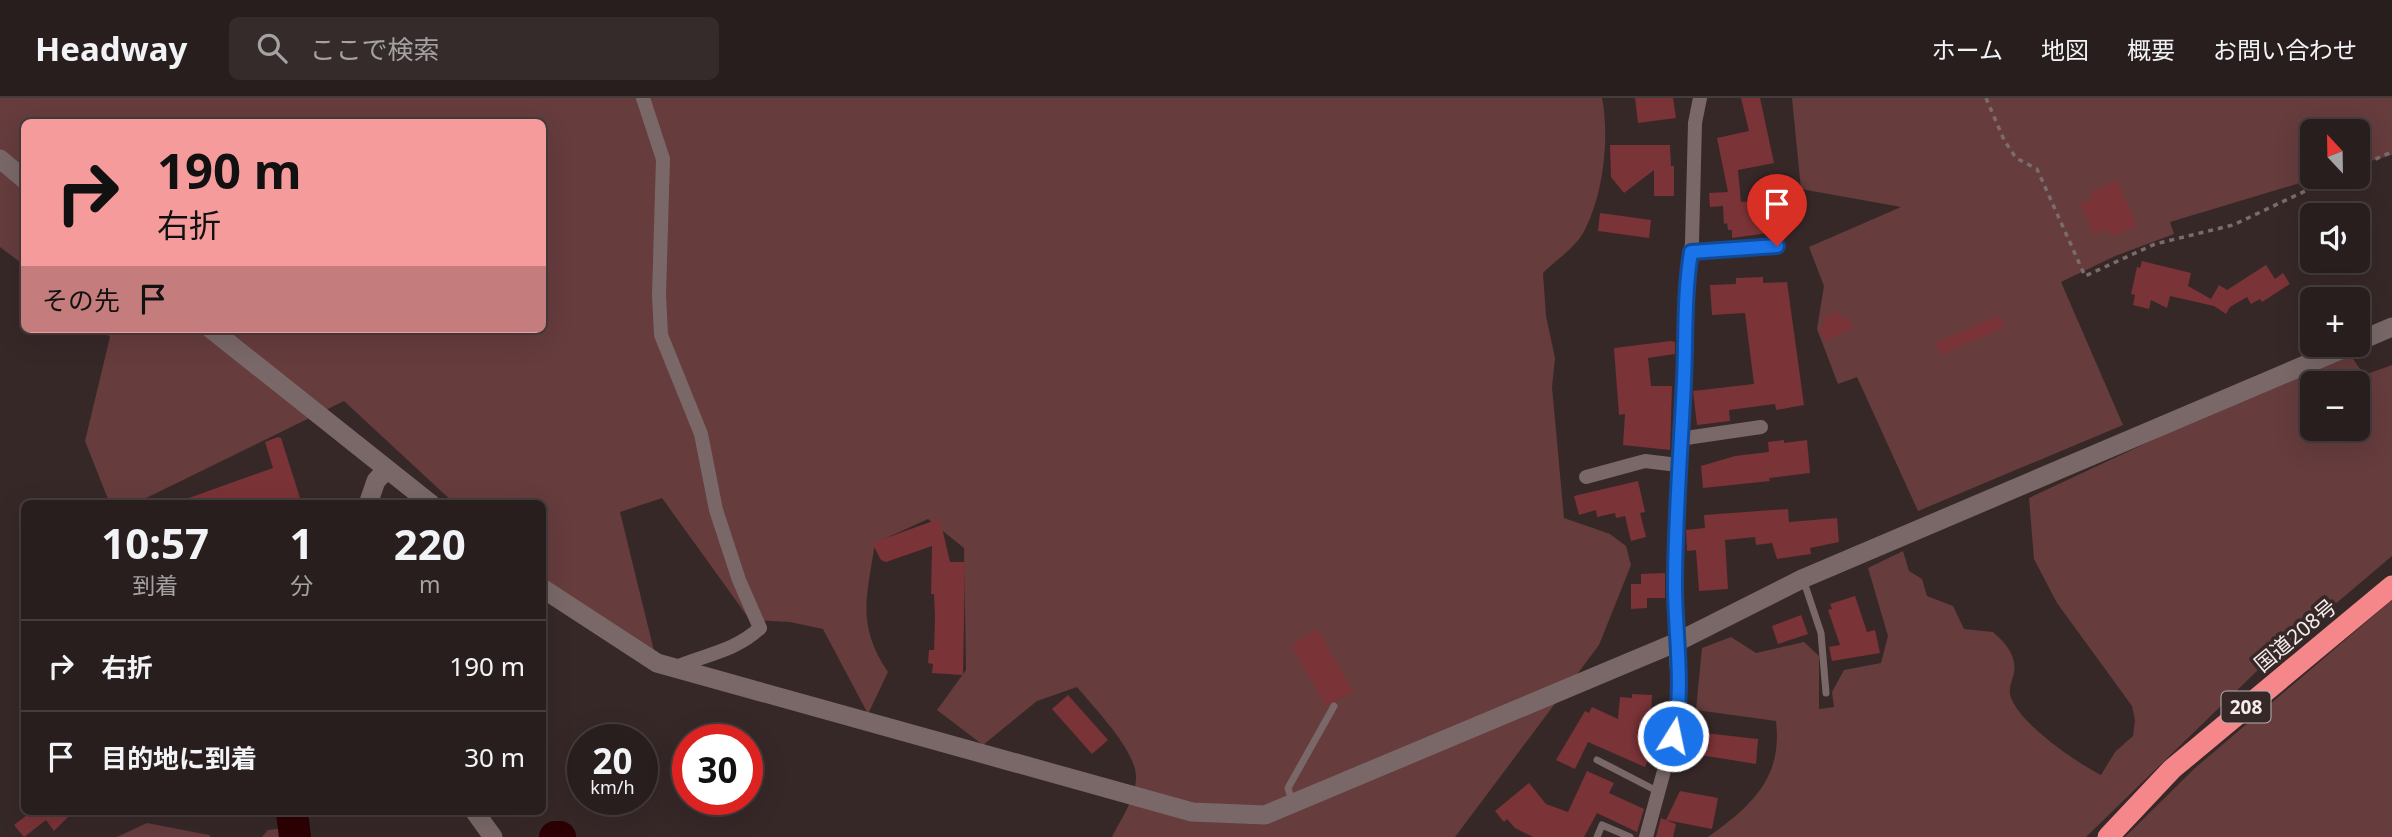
<!DOCTYPE html>
<html lang="ja">
<head>
<meta charset="utf-8">
<style>
  body { margin:0; font-family:"Noto Sans","Noto Sans JP",sans-serif; background:#352b2b; color:#f1f3f6; height:100vh; display:flex; flex-direction:column; font-size:26px; white-space:nowrap }
  * { box-sizing:border-box; margin:0 }
  p { font-size:23px; color:#a5a2a4 }
  .icon { flex:none; width:38px; height:38px; fill:none; stroke:currentColor; stroke-width:2; stroke-linecap:round; stroke-linejoin:round }
  .map { position:relative; flex:1; overflow:hidden }
  .details { position:absolute; left:21px; top:402px; width:525px; height:315px; display:flex; flex-direction:column; background:#291e1e; border-radius:10px; box-shadow:0 7px 28px #0002,0 0 0 2px #453c3c }
  .details>* { flex:none }
  .hud { position:absolute; left:21px; top:21px; width:525px; height:214px; border-radius:10px; box-shadow:0 7px 28px #0002,0 0 0 2px #453c3c; background:#f59b9b; color:#111; overflow:hidden }
  .needle { width:46px; rotate:338deg }
  .controls { position:absolute; left:2300px; top:21px; display:grid; gap:14px }
  .controls a { display:grid; place-items:center; width:70px; height:70px; border-radius:10px; background:#291e1e; box-shadow:0 7px 28px #0002,0 0 0 2px #453c3c; font-size:35px }
  .speed { position:absolute; left:567px; top:626px; display:flex; gap:14px; font-size:35px; font-weight:700; text-align:center }
  .speed>* { display:grid; place-content:center; width:91px; height:91px; border-radius:50%; background:#291e1e; box-shadow:0 7px 28px #0002,0 0 0 2px #453c3c; line-height:1 }
  .speed small { font-size:18px; font-weight:400 }
  .speed .limit { border:10px solid #d22; background:#fff; color:#111 }
  .pin { position:absolute; display:grid; place-items:center; width:60px; height:60px; color:#fff; margin:-72px -30px; border-radius:50% 50% 50% 0; rotate:-45deg; box-shadow:0 0 7px #0007 }
  .pin .icon { rotate:45deg }
  .me { position:absolute; width:77px; margin:-38px; rotate:10deg; stroke-linejoin:round; filter:drop-shadow(0 0 5px #0008) }
  .turn { display:flex; align-items:center; gap:24px; height:147px; padding:0 21px; font-size:32px }
  .turn .icon { width:91px; height:91px; stroke-width:2.5 }
  .turn b { display:block; font-size:49px; line-height:60px }
  .then { display:flex; align-items:center; height:66px; padding:0 21px; background:#0003; gap:14px; font-size:26px }
  .eta { display:flex; justify-content:space-evenly; align-items:center; height:119px; text-align:center }
  .eta b { font-size:42px; font-weight:700; line-height:49px }
  ul { padding:0; list-style:none }
  li { display:flex; align-items:center; gap:21px; height:91px; padding:0 21px; border-top:2px solid #453c3c }
  li div { flex:1 }
  li b { display:block; font-size:26px }
  li em { font-style:normal }
  header { display:flex; align-items:center; gap:42px; box-sizing:border-box; height:98px; padding:0 35px; background:#291e1e; border-bottom:2px solid #453c3c }
  header strong { font-size:33px }
  nav { display:flex; gap:38px; margin-inline-start:auto; font-size:24px }
  .search { width:490px; height:63px; background:#352b2b; display:flex; align-items:center; gap:18px; box-sizing:border-box; padding:0 24px; border-radius:10px; color:#a5a2a4; font-size:26px }
  .map>svg:first-child { display:block }
  .green { fill:#663c3d; fill-rule:evenodd }
  .lines { fill:none; stroke-linecap:round; stroke-linejoin:round }
  .river { stroke:#2d0004; stroke-width:32 }
  .building { fill:#7a3337 }
  .path { stroke:#7a6c6c; stroke-width:3.5; stroke-dasharray:5 5; stroke-linecap:butt }
  .lane { stroke:#7a6868; stroke-width:7 }
  .street { stroke:#7a6868; stroke-width:14 }
  .secondary { stroke:#7a6868; stroke-width:19 }
  .highway { stroke:#f58689; stroke-width:21 }
  .route-casing { stroke:#114b97; stroke-width:18 }
  .route { stroke:#1a73e8; stroke-width:12 }
  .labels { text-anchor:middle; dominant-baseline:central; stroke-width:7; stroke-linejoin:round; paint-order:stroke }
  .shield { fill:#372828; stroke:#bdb1b1; stroke-width:2 }
  .shield-label { font-size:19px; font-weight:bold; fill:#f6ecec }
  .street-label { font-size:21px; fill:#f6ecec; stroke:#372828 }
</style>
</head>
<body>
<header>
<strong>Headway</strong>
<div class="search"><svg class="icon" aria-label="search" viewBox="0 0 24 24"><circle cx="10" cy="10" r="6"/><path d="M15 15l6 6"/></svg>ここで検索</div>
<nav><a>ホーム</a><a>地図</a><a>概要</a><a>お問い合わせ</a></nav>
</header>
<div class="map">
<svg width="2392" height="739" viewBox="0 0 2392 739">
  <rect width="100%" height="100%" fill="#372828"/>
  <g class="green">
    <path d="M0,0h1602c8,40 1,101 -20,137 -9,14 -27,26 -39,38l3,43 9,42 -3,29 12,131 46,16 16,12 5,19 -32,80 -144,192h-343c9,-18 24,-39 24,-60 0,-27 -42,-69 -59,-90l-40,14 -54,44 -46,-35 29,-40 -2,-122 -36,-29 -53,24c-8,53 -19,81 13,129l-20,42 -45,-85 -33,-7 -40,-2 -88,-122 -42,14 37,151 -114,-78 -1,-81h-87l-111,-103 -210,103h-24l-25,-63 25,-104 -8,-8h440v-207h-518v143l-24,-18z"/>
    <path d="M1792,0h600v57l-35,10v-34h-45v46h8l-150,45 4,12 -59,22 -54,26 62,143 -205,86 -61,-134 -19,7 -21,-55 7,-43 -15,-39 92,-40 -100,-18z"/>
    <path d="M2341,254l10,4 13,19 28,-10v191l-131,111 -175,170h-378c42,-30 75,-58 68,-116l-80,-11 6,-62 29,-11 25,16 48,-11 15,14v53l15,-2 -2,-15 12,-22 37,-7 7,-27 -20,-68 35,-17 6,20 13,8 5,17 26,10 11,23 29,3c12,11 24,23 21,41 -2,8 -5,14 -4,21 6,28 67,69 91,81l14,-23 18,-16 2,-16 -3,-14 -75,-103 -23,-44 -5,-61zM2312,285h45v46h-45z"/>
    <path d="M2392,502v237h-267l70,-69z"/>
    <path d="M147,725l62,12 2,2h-94z"/>
    <path d="M286,730l22,9h-46l6,-7z"/>
  </g>
  <g class="lines">
    <g class="river">
      <path d="M292,714l3,25"/>
      <path d="M555,739h5"/>
    </g>
  </g>
  <g class="building">
    <path d="M1635,0h38l3,20 -38,5z"/>
    <path d="M1741,0h19l14,65 -36,7 3,32 31,-2 3,32 -43,6v-8h-4l-1,-7 -3,1 -1,-18 -13,1 -1,-14 19,-1 -11,-54 32,-7z"/>
    <path d="M1610,47h60l1,21h3v30h-20v-26l-30,23 -13,-16z"/>
    <path d="M2117,82l20,46 -26,11 -3,-8 -14,7 -14,-32 13,-5 -3,-7z"/>
    <path d="M1600,115l51,7 -2,18 -51,-7z"/>
    <path d="M2142,163l49,12 -3,13 23,13 8,-14 8,5 39,-25 9,14 8,-6 7,11 -28,18 -2,-3 -9,5 -4,-7 -17,10 -4,7 -12,-8 -44,-10 -3,12 -16,-8 -2,9 -16,-4 2,-10 -4,-1 6,-27 3,1z"/>
    <path d="M1763,179v6l24,-1 17,123 -28,5 -1,-6 -46,6 1,11 -33,4 -4,-34 61,-7 -9,-71 -33,2 -2,-30 26,-1v-6z"/>
    <path d="M1838,213l3,8 6,-3 6,12 -28,13 -6,-12 6,-3 -3,-8z"/>
    <path d="M1999,217l6,12 -64,28 -6,-12z"/>
    <path d="M1671,243l4,1v12l-27,4 3,28h21l-2,64 -47,-5 2,-31 -6,1 -5,-67z"/>
    <path d="M278,339l3,1 21,66h-130l101,-36 -8,-26z"/>
    <path d="M1784,342v3l23,-3 3,33 -41,5 1,3 -67,7 -2,-22 34,-10 34,-4 -1,-10z"/>
    <path d="M1638,383l7,31 -5,1 6,24 -15,4 -6,-25 -9,2 -1,-5 -18,4 -1,-7 -17,5 -5,-19z"/>
    <path d="M1788,411l1,13 48,-4 2,24 -29,6 1,6 -34,5 -5,-16 -16,2 -1,-8 -30,3 3,49 -29,2 -3,-41 -9,1 -1,-21 19,-2 -1,-13z"/>
    <path d="M933,418l3,4 4,-1 10,43h15l-2,113 -31,-2 1,-9 -5,-1 1,-13h5l1,-33 -1,-23h-3l1,-48 -46,16 -5,-2 -9,-17 61,-22z"/>
    <path d="M1665,475v25h-18v10l-16,1v-25h10v-10z"/>
    <path d="M1855,498l12,36 8,-2 5,23 -48,8 -3,-14 11,-2 -12,-35 4,-1 -2,-5z"/>
    <path d="M1801,517l7,19 -30,10 -6,-18z"/>
    <path d="M1317,531l36,62 -27,15 -35,-61z"/>
    <path d="M1632,596l20,1 -3,48 5,3 -9,21 -57,-25 -13,27 -19,-9 29,-49 4,2 3,-6 26,12 2,-22 12,1z"/>
    <path d="M1068,597l40,45 -16,14 -40,-45z"/>
    <path d="M1687,633l71,8 -2,25 -74,-12z"/>
    <path d="M1587,673l27,12 -5,10 35,16 -7,23 -40,-19 -13,24h-51l-18,-9 -8,-9 -3,3 -9,-11 34,-28 17,21 22,8z"/>
    <path d="M1680,693l38,7 -6,31 -46,-9 10,4 -3,13h-17l5,-19 5,2z"/>
    <path d="M31,714h42l-19,19 -8,-11 -22,17 -10,-12z"/>
  </g>
  <g class="lines">
    <g class="path">
      <path d="M1986,0l18,42 12,18 21,11 48,107 70,-32 78,-19 102,-48"/>
      <path d="M2357,69l35,-15"/>
    </g>
    <g class="lane">
      <path d="M1803,481l18,54 5,60"/>
      <path d="M1597,662l60,31"/>
      <path d="M1292,703l-4,-13 46,-82"/>
      <path d="M1597,739l5,-12 28,12"/>
    </g>
    <g class="street">
      <path d="M643,0l20,61 -4,136 2,40 40,99 15,76 23,70 21,48c-26,24 -54,26 -86,40"/>
      <path d="M1691,154l86,-6"/>
      <path d="M1679,341l82,-12"/>
      <path d="M1586,379l59,-16 33,4"/>
      <path d="M1646,739l34,-125 -5,-69v-95l9,-168 2,-93 6,-44 3,-120 5,-25"/>
    </g>
    <g class="secondary">
      <path d="M0,61l24,20"/>
      <path d="M211,231l220,175"/>
      <path d="M2357,244l35,-15"/>
      <path d="M368,406l8,-23 10,-11"/>
      <path d="M542,490l115,75 535,149 73,3 410,-172 127,-64 550,-234"/>
      <path d="M475,714l18,25"/>
    </g>
    <path class="highway" d="M2108,739l64,-68 220,-183"/>
  </g>
  <g class="lines">
    <g class="route-casing">
      <path id="route" d="M1673,638c12,-41 2,-104 2,-149 0,-69 6,-138 9,-207 2,-43 0,-85 7,-128l86,-6"/>
    </g>
    <use href="#route" class="route"/>
  </g>
  <g class="labels">
    <rect class="shield" x="2221.5" y="593.5" width="49" height="31" rx="5"/>
    <g class="shield-label">
      <text x="2246" y="609">208</text>
    </g>
    <g class="street-label">
      <text transform="translate(2295 537) rotate(-40)">国道208号</text>
    </g>
  </g>
</svg>
<div class="controls">
<a><svg class="needle" viewBox="-14 -14 28 28"><path d="M0-13l5 13h-10z" fill="#e53935"/><path d="M0 13l5-13h-10z" fill="#a5a2a4"/></svg></a>
<a><svg class="icon" aria-label="sound" viewBox="0 0 24 24"><path d="M4 9h4l5-4v14l-5-4H4zM17 9q2 3 0 6"/></svg></a>
<a>+</a>
<a>−</a>
</div>
<div class="speed"><div>20<small>km/h</small></div><div class="limit">30</div></div>
<div class="pin" style="left:1777px;top:148px;background:#d93025"><svg class="icon" aria-label="arrive" viewBox="0 0 24 24"><path d="M6 21V4h12l-3 4 3 4H6"/></svg></div>
<svg class="me" style="left:1673px;top:638px" viewBox="-20 -20 40 40"><circle r="17" fill="#1a73e8" stroke="#fff" stroke-width="3"/><path d="M0-11L8 9 0 5-8 9z" fill="#fff"/></svg>
<div class="hud">
<div class="turn"><svg class="icon" aria-label="right" viewBox="0 0 24 24"><path d="M7 20v-9h11M14 6l5 5-5 5"/></svg><div><b>190 m</b>右折</div></div>
<div class="then">その先<svg class="icon" aria-label="arrive" viewBox="0 0 24 24"><path d="M6 21V4h12l-3 4 3 4H6"/></svg></div>
</div>
<section class="details">
<div class="eta">
<div><b>10:57</b><p>到着</p></div>
<div><b>1</b><p>分</p></div>
<div><b>220</b><p>m</p></div>
</div>
<ul>
<li><svg class="icon" aria-label="right" viewBox="0 0 24 24"><path d="M7 20v-9h11M14 6l5 5-5 5"/></svg><div><b>右折</b></div><em>190 m</em></li>
<li><svg class="icon" aria-label="arrive" viewBox="0 0 24 24"><path d="M6 21V4h12l-3 4 3 4H6"/></svg><div><b>目的地に到着</b></div><em>30 m</em></li>
</ul>
</section>
</div>
</body>
</html>
